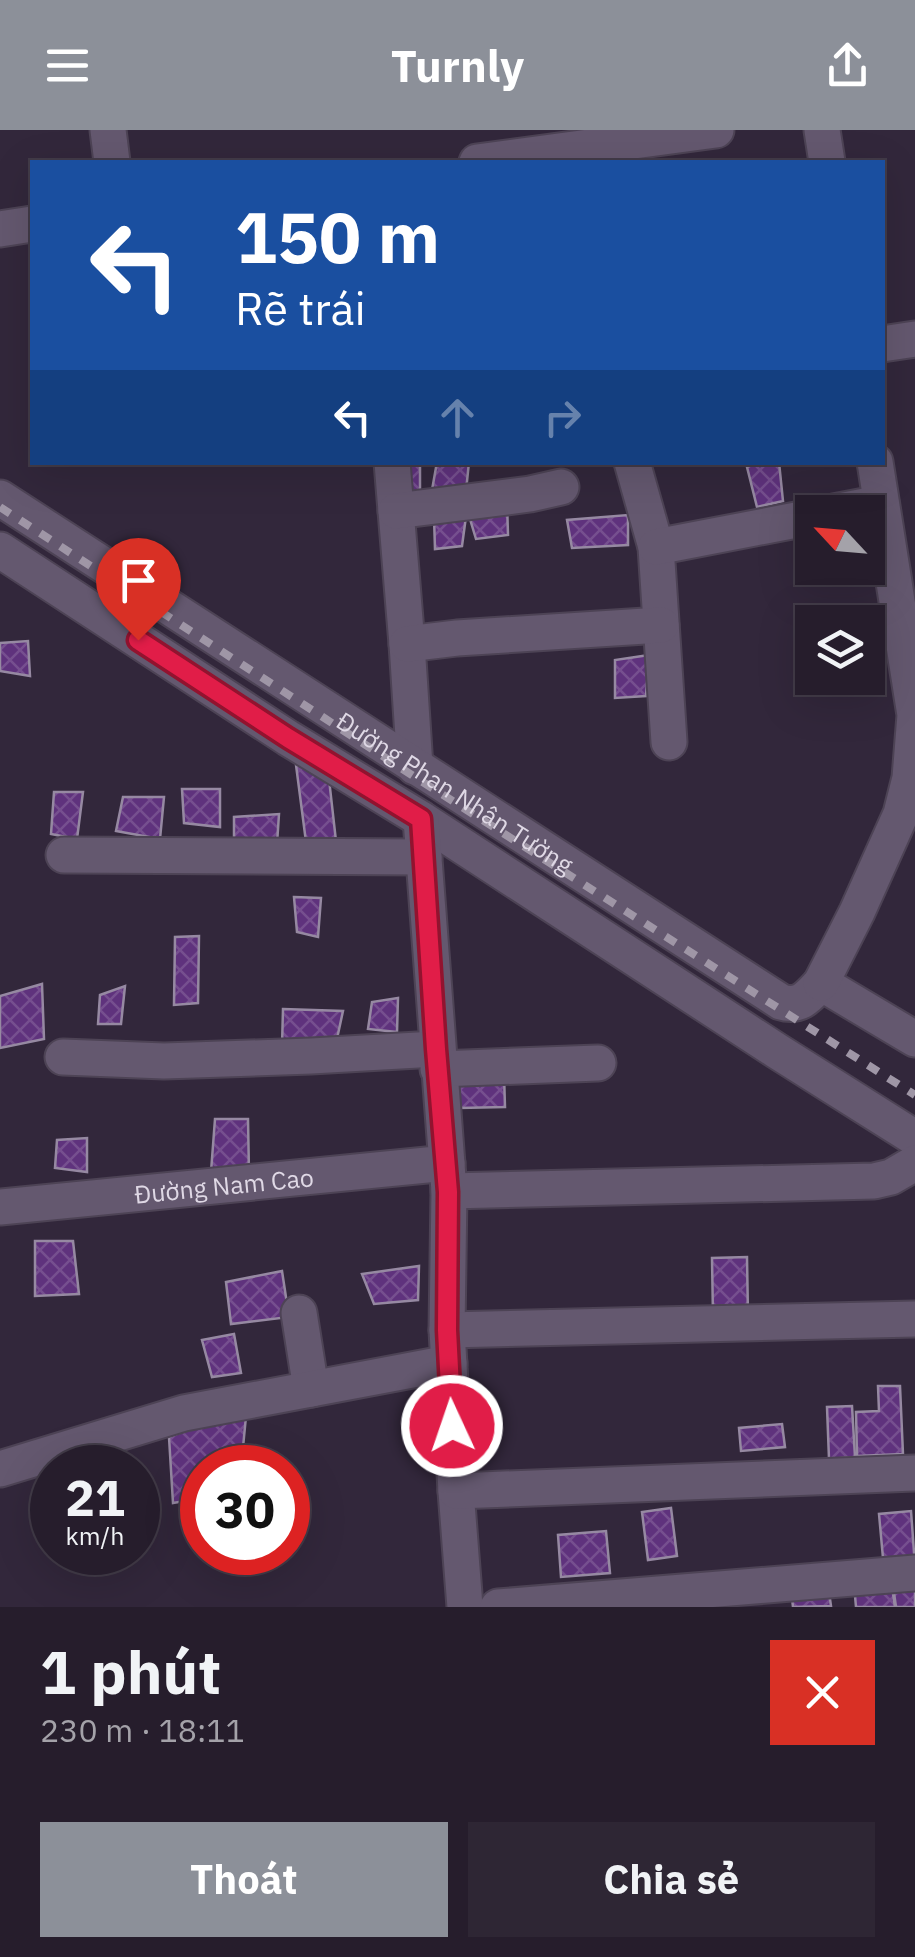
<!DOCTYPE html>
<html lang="vi">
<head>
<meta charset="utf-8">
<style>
  body { margin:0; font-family:"IBM Plex Sans",sans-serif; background:#2e2634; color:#f1f3f6; height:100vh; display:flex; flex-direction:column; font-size:38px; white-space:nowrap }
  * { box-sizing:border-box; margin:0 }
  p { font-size:32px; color:#a4a2a9 }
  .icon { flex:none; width:55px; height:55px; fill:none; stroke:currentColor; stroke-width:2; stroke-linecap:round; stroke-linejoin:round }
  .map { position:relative; height:1477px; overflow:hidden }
  .panel { display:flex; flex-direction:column; background:#261d2c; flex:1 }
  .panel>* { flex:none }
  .banner { position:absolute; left:30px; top:30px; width:855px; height:305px; border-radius:0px; box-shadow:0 10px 40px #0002,0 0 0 2px #423b48; background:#1a4fa0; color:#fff; overflow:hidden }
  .needle { width:65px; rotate:296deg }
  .tools { position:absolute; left:795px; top:365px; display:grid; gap:20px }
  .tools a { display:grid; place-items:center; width:90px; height:90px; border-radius:0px; background:#261d2c; box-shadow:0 10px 40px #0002,0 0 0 2px #423b48; font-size:50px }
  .speed { position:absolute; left:30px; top:1315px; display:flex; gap:20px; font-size:50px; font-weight:700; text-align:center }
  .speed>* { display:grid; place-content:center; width:130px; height:130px; border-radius:50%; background:#261d2c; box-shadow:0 10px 40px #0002,0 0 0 2px #423b48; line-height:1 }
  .speed small { font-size:25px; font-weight:400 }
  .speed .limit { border:15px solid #d22; background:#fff; color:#111 }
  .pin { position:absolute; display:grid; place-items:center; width:85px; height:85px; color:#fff; margin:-102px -42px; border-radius:50% 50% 50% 0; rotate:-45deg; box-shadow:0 0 10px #0007 }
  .pin .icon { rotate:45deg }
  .me { position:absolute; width:110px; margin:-55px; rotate:357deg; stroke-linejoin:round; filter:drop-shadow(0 0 8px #0008) }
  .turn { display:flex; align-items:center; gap:35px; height:210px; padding:0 40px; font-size:45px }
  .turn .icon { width:130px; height:130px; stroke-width:2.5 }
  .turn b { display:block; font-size:70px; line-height:85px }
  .lanes { display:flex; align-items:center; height:95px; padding:0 40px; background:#0003; justify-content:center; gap:50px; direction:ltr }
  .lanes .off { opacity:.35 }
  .round { display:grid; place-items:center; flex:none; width:105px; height:105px; border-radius:0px; background:#2e2634 }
  .overview { display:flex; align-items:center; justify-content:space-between; height:170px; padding:0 40px }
  h1 { font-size:60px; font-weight:700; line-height:75px }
  .action { display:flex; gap:20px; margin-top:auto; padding:20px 40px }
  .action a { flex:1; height:115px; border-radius:0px; background:#8c9099; color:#fff; font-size:40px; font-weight:700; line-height:115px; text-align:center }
  .action a+a { background:#2e2634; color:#f1f3f6 }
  header { display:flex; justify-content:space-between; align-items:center; height:130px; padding:0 40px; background:#8c9099; color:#fff; font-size:45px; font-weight:700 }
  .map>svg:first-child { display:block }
  .building { fill:url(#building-cross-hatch); stroke:#9689a2; stroke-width:2.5 }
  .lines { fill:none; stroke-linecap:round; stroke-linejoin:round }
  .minor-casing { stroke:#4d4355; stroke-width:39 }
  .minor { stroke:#64586f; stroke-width:35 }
  .rail { stroke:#9f96a6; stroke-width:8; stroke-dasharray:12 12; stroke-linecap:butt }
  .route-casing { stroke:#92132f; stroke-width:25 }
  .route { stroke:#e11d48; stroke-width:18 }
  .labels { text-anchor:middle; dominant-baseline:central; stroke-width:8; stroke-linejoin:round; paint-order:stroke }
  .street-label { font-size:25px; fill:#dfd8e5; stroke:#17121c }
</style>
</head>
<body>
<header><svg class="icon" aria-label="menu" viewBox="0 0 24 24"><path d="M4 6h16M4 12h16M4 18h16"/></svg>Turnly<svg class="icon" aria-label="share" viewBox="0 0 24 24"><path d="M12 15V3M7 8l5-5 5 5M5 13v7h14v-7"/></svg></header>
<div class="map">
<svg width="915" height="1477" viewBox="0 0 915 1477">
  <defs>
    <pattern id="building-cross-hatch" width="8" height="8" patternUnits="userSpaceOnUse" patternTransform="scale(2.5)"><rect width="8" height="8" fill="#5f327d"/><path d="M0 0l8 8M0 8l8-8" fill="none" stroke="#764f8f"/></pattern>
  </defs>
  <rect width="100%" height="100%" fill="#32273b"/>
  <g class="building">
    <path d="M402,332h18v34l-15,1z"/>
    <path d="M437,332h32l-3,29 -34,-1z"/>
    <path d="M760,332h19l4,39 -26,6 -10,-40z"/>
    <path d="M507,372l1,33 -32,4 -9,-30z"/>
    <path d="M467,379l-5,37 -27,3 -1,-32z"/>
    <path d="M628,385v30l-56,3 -5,-28z"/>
    <path d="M28,511l2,35 -30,-5v-28z"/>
    <path d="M649,525l-3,41 -31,2v-38z"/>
    <path d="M296,635l32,5 8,71 -30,1z"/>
    <path d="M182,659h38v38l-36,-4z"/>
    <path d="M54,662h29l-6,47 -26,-5z"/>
    <path d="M123,667h41l-4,42 -44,-8z"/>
    <path d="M279,684l-2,30h-43v-27z"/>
    <path d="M294,767l27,1 -3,39 -21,-5z"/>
    <path d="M199,806l-1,67 -24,2 1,-68z"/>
    <path d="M42,854l2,55 -44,9v-52z"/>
    <path d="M125,856l-4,38h-23l2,-29z"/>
    <path d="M398,868l-1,34 -29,-3 4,-27z"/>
    <path d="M283,879l60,2 -8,37 -53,-2z"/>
    <path d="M504,944l1,33 -46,1 -2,-31z"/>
    <path d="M215,989h33l1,55 -38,-2z"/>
    <path d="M87,1008v34l-32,-4 2,-28z"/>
    <path d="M35,1111h38l6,53 -44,2z"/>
    <path d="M747,1127l1,59 -35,1 -1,-59z"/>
    <path d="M419,1136l-1,34 -44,4 -12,-30z"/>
    <path d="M282,1141l7,46 -58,7 -5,-42z"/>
    <path d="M234,1204l7,39 -29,4 -10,-37z"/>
    <path d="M878,1256h22l3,68 -46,2 -1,-44 23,-1z"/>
    <path d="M247,1276l-6,62h-39v30l-29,5 -4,-66z"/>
    <path d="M852,1276l3,51 -26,2 -2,-52z"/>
    <path d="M782,1294l3,23 -44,4 -2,-23z"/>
    <path d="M671,1378l6,48 -29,4 -6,-48z"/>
    <path d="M911,1381l4,55 -31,3 -5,-55z"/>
    <path d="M606,1401l4,42 -49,4 -3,-42z"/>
    <path d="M915,1447v30h-19l-4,-28z"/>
    <path d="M891,1450l4,27h-39l-2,-23z"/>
    <path d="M828,1455l3,21 -38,1 -2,-17z"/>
  </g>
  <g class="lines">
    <g class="minor-casing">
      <g id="minor">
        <path d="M108,0l4,32"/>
        <path d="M822,0l5,32"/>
        <path d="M477,32l239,-32"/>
        <path d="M0,99l32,-5"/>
        <path d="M882,214l33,-5"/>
        <path d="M392,332l15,182 8,123"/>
        <path d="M632,332l24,85 13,195"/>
        <path id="s1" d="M0,368l781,504c19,6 28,-6 40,-19l94,56"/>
        <path d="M396,381l134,-17 31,-7"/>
        <path d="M834,382l47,-9"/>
        <path d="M656,417l156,-30"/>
        <path d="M0,420l288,188 133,81 356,232 138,87"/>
        <path d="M407,514l50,-6 204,-13"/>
        <path d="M421,689l28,372 -2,139 9,161 9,116"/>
        <path d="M64,725l360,2"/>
        <path d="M821,853l36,-71 44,-98 9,-36 5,-63 -40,-253"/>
        <path d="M63,927l101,4 147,-5 125,-7"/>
        <path d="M438,939l160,-6"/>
        <path d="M449,1061l425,-10 17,-4 24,-14"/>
        <path id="s2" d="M0,1077l447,-44"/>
        <path d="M299,1183l12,76"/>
        <path d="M447,1200l468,-11"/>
        <path d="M0,1339l184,-56 265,-50"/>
        <path d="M456,1361l459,-18"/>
        <path d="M498,1477l417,-34"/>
      </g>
    </g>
    <use href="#minor" class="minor"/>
    <path class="rail" d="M0,377l418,272 497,316"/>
  </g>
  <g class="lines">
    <g class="route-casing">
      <path id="route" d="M138,510l150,98 133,81 15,230 12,143 -1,138 5,96"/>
    </g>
    <use href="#route" class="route"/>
  </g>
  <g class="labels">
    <g class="street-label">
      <text stroke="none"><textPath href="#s1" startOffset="542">Đường Phan Nhân Tường</textPath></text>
      <text stroke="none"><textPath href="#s2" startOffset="225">Đường Nam Cao</textPath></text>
    </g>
  </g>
</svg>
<div class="tools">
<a><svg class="needle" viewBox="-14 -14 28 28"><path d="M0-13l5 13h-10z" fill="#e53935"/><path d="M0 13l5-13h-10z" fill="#a4a2a9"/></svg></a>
<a><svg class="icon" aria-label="layers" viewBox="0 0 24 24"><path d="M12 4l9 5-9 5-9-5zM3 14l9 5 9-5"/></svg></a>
</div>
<div class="speed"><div>21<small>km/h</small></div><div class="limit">30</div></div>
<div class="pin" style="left:138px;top:510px;background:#d93025"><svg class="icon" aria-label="arrive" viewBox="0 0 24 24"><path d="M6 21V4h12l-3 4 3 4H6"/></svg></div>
<svg class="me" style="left:452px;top:1296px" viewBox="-20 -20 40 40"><circle r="17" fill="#e11d48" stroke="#fff" stroke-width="3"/><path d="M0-11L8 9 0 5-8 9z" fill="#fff"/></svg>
<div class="banner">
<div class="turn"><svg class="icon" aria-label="left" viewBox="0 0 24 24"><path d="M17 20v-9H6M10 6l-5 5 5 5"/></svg><div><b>150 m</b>Rẽ trái</div></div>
<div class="lanes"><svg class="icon" aria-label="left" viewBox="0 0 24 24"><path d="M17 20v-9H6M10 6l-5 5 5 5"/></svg><svg class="icon off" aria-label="ahead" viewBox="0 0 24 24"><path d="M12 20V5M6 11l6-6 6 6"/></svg><svg class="icon off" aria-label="right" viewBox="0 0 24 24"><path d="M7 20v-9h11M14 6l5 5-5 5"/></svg></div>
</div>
</div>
<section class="panel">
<div class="overview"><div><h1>1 phút</h1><p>230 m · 18:11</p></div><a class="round" style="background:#d93025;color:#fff"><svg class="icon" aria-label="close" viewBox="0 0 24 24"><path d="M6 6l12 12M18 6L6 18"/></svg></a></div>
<div class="action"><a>Thoát</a><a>Chia sẻ</a></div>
</section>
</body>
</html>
